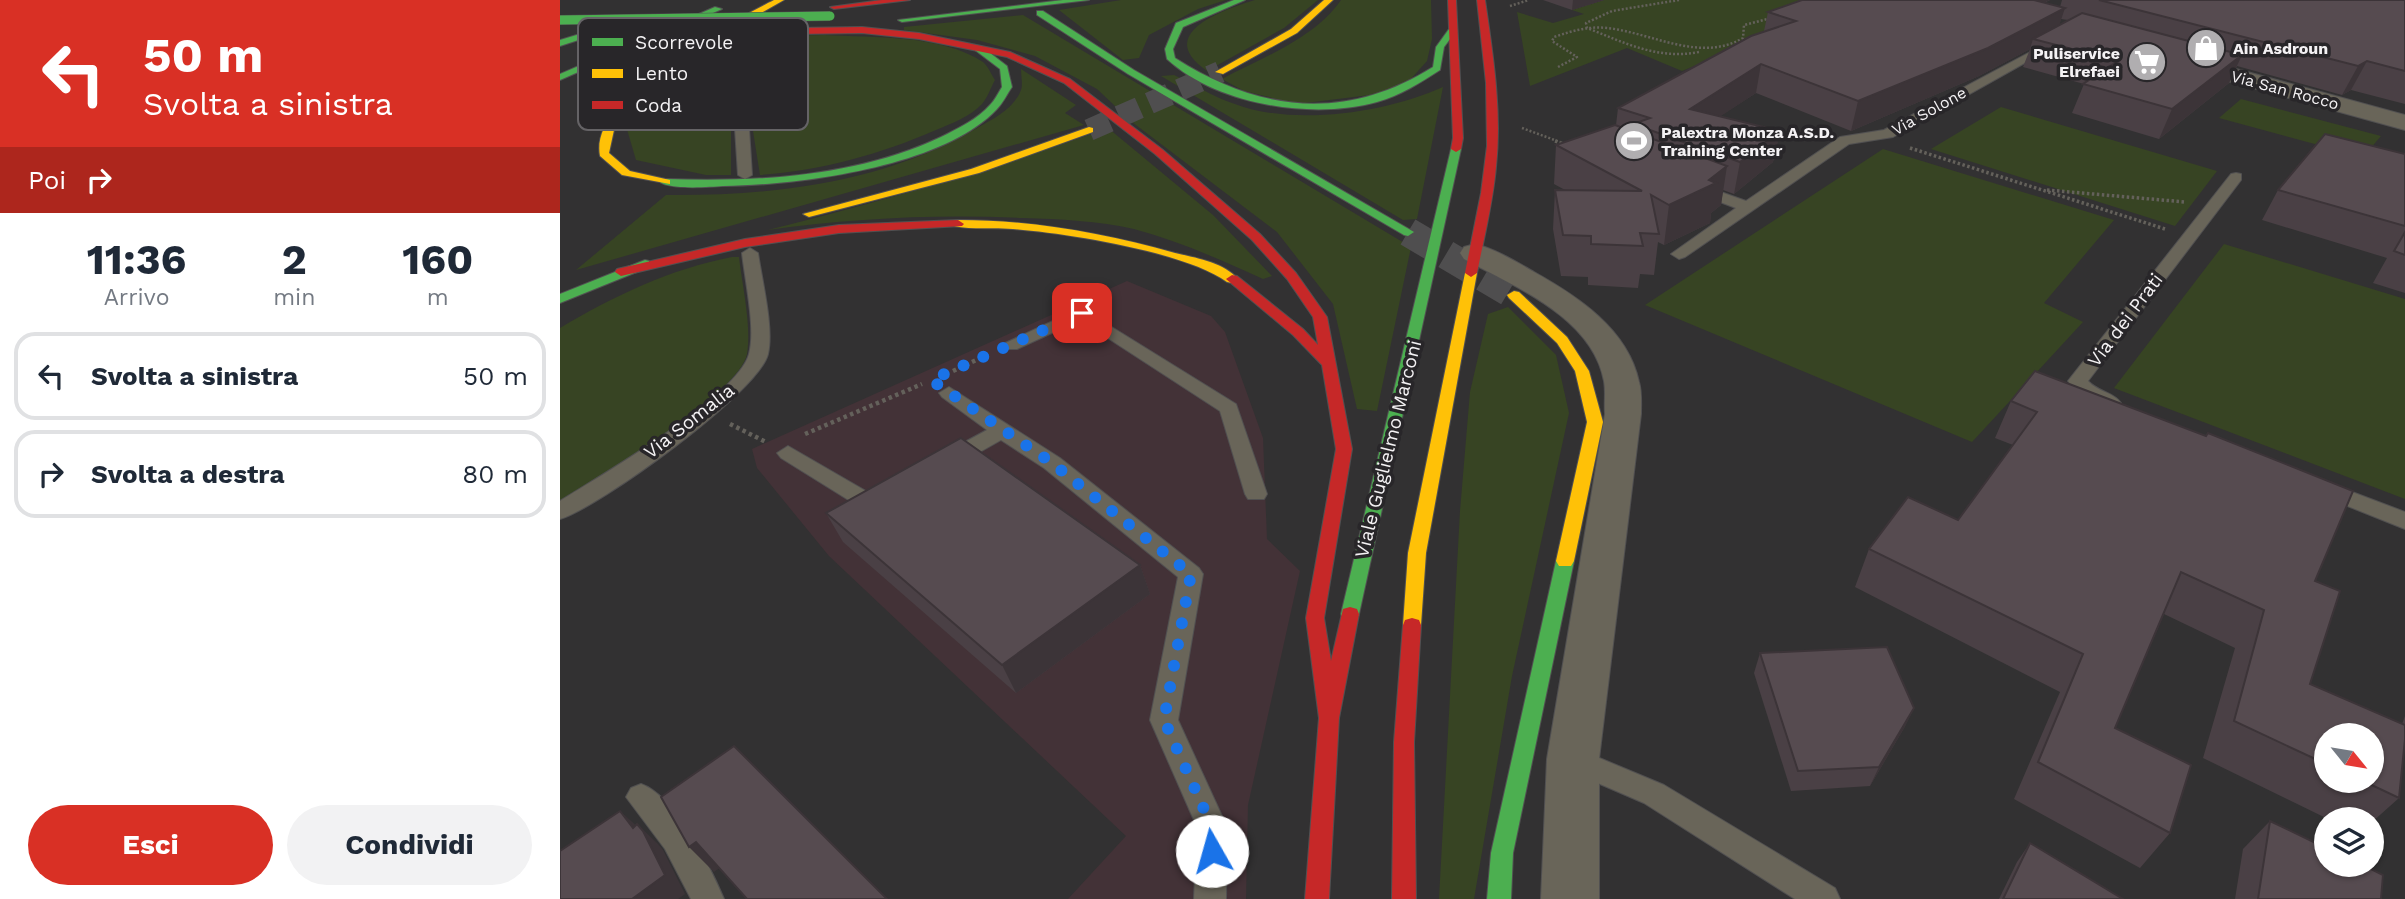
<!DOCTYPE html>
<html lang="it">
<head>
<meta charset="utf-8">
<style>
  body { margin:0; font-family:"Work Sans",sans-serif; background:#f2f2f3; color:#1f2937; height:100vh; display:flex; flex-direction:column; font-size:26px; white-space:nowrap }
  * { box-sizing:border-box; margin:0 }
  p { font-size:23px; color:#747a83 }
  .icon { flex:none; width:38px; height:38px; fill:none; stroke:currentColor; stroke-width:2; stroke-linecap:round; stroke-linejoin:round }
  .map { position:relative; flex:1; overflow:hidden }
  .side { display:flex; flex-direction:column; background:#fff; width:560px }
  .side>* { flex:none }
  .top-card { background:#d93025; color:#fff; overflow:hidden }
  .needle { width:46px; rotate:120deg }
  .controls { position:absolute; left:1754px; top:723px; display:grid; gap:14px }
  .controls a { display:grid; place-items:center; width:70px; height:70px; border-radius:50%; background:#fff; box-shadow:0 2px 5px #0004; font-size:35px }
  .pin { position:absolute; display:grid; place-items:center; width:60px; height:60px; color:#fff; margin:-30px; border-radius:14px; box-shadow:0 4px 10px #0006 }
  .me { position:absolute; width:77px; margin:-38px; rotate:353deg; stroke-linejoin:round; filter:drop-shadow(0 0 5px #0008) }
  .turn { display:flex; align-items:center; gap:24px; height:147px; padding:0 28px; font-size:32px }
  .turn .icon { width:91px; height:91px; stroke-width:2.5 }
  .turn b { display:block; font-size:49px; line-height:60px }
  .then { display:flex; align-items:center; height:66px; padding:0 28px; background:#0003; gap:14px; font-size:26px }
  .eta { display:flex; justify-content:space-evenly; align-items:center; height:119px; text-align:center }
  .eta b { font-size:42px; font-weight:700; line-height:49px }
  .button { display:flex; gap:14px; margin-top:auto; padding:14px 28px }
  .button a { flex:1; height:80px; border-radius:42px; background:#d93025; color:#fff; font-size:28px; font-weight:700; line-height:80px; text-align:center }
  .button a+a { background:#f2f2f3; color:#1f2937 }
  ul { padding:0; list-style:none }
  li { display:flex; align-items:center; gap:21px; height:88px; margin:0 14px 10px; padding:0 14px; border:4px solid #e0e1e3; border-radius:21px }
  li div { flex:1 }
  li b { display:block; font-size:26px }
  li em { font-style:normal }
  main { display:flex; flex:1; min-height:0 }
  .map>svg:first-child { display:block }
  .industrial { fill:#433237 }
  .green { fill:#374423 }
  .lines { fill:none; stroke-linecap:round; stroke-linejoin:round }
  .highway-tunnel-far1 { stroke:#4f4e4f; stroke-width:22; stroke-dasharray:22 11; stroke-linecap:butt }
  .highway-tunnel { stroke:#4f4e4f; stroke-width:29; stroke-dasharray:29 15; stroke-linecap:butt }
  .lane-casing { stroke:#515051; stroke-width:2 }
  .street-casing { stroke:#515051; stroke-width:2 }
  .fast-casing { stroke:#515051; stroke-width:2 }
  .slow-casing { stroke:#515051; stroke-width:2 }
  .jam-casing { stroke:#515051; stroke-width:2 }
  .path-far2 { stroke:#64615b; stroke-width:2.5; stroke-dasharray:2 2; stroke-linecap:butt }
  .path-far1 { stroke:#64615b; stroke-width:3.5; stroke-dasharray:2.5 2.5; stroke-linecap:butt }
  .path { stroke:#64615b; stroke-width:4.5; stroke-dasharray:3.5 3.5; stroke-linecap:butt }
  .lane { fill:#696559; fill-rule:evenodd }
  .street { fill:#696559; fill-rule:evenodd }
  .fast { fill:#4caf50; fill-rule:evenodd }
  .slow { fill:#ffc107; fill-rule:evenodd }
  .jam { fill:#c62828; fill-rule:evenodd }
  .fast-bridge-casing { stroke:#515051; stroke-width:10; stroke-linecap:butt }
  .fast-bridge { stroke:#4caf50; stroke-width:9 }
  .wall { fill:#4a4045; fill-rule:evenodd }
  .shaded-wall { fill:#3c3438 }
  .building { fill:#564b50; stroke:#3c3438; stroke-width:2 }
  .route { stroke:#1a73e8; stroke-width:12; stroke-dasharray:0 21.6 }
  .labels { text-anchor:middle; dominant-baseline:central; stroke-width:7; stroke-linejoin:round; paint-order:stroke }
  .far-poi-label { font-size:16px; font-weight:bold; fill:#f4f2f4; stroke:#282629; text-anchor:start }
  .far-street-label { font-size:16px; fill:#f4f2f4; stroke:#282629 }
  .street-label { font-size:19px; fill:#f4f2f4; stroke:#282629 }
  .key { fill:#282629; stroke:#656366; stroke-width:2 }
  .key-label { font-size:19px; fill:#f4f2f4 }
</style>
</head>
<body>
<main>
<section class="side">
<div class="top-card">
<div class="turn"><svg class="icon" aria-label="left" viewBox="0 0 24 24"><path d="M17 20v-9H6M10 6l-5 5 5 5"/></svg><div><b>50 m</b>Svolta a sinistra</div></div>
<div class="then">Poi<svg class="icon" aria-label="right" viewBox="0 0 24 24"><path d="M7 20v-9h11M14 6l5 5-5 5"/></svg></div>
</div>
<div class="eta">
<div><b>11:36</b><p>Arrivo</p></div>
<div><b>2</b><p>min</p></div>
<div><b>160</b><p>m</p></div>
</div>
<ul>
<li><svg class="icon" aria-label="left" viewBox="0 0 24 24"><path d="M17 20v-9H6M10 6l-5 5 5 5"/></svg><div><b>Svolta a sinistra</b></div><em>50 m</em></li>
<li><svg class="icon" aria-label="right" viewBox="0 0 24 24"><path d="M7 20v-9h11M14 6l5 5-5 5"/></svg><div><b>Svolta a destra</b></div><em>80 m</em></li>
</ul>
<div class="button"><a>Esci</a><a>Condividi</a></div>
</section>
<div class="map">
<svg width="1845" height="899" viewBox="0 0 1845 899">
  <rect width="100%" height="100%" fill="#323132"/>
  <path class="industrial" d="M567,281l84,35 14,16 38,106 4,101 33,32 -52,234 -2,94h-178l58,-63 -297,-280 -72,-88 -5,-19z"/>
  <g class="green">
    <path d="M561,0h105l-28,9 -49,26 -10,23 -16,2 -64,-50z"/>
    <path d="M695,0h63l-34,28 -77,43c-54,-37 15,-61 48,-71z"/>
    <path d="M781,0h90l1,39 -5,22 -18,20 -31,13 -81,10 -53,-13 -22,-12c41,-22 92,-40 119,-79z"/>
    <path d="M1044,0h261l-183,71 -55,-23 -97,38 -13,-74 36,11 31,-9 -12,-4z"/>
    <path d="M463,15l388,232 -34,164 -20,-2 -24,-105 -56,-72 -145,-110 -35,-33 -62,-33 -58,-16 -73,-10v-3z"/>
    <path d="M265,35c49,3 115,-1 158,27 5,4 8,12 12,18 -4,7 -7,17 -13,24 -12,13 -30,19 -46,26 -58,25 -113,40 -176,45l-11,-69 -25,-46 47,-24z"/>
    <path d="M138,58l33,52v65h-25l-70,-15 -10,-34 47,-51z"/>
    <path d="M461,69l55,36 -11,8 19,12 -508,145 90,-75c108,1 217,-12 311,-67 16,-9 37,-19 44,-38 2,-5 0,-15 0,-21z"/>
    <path d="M614,75c19,9 38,21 58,28 60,24 153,10 211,-16l-26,132 -14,1 -242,-144z"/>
    <path d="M1681,99l140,37 -18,21 -144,-39z"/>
    <path d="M1441,107l216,64 -42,55 -244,-77z"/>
    <path d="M548,128l105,87 59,61 -9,3c-42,-19 -84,-38 -129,-50 -35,-8 -75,-10 -111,-11 -86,-4 -169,0 -255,12 115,-29 229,-62 340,-102z"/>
    <path d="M1323,149l231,71 -70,83 39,19 -111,120 -327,-137z"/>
    <path d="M1664,244l181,55v200l-291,-111z"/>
    <path d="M172,257h7c3,27 13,71 8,97 -7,39 -150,126 -187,149v-175c54,-32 110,-59 172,-71z"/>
    <path d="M948,307l48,48 13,58 -57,263 -38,223h-35l21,-388 10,-119 18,-78z"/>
  </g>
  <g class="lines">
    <path class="highway-tunnel-far1" d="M529,130l131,-58"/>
    <path class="highway-tunnel" d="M848,232l106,63"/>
    <g class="lane-casing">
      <g id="lane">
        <path d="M194,33l4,1v4l-21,10 -17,16 28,49 4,62 -7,4 -7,-4 -4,-62 -26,-50 21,-19z"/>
        <path d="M1491,41l6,3 -2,2 -162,91 -44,7 -164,113 -6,2 -8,-5 65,-46 -45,-17v-6h10l45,16 94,-64 44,-7z"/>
        <path d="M1676,173l5,1v6l-153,201c10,11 25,11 33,22l-3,4c-20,6 -39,-11 -50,-26l163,-207z"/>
        <path d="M190,248l8,5c4,28 16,75 10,101 -9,38 -170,154 -208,165v-18c40,-25 178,-105 189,-147 7,-26 -4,-73 -7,-101z"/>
        <path d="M521,308l155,96 31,90 -3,5h-16l-3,-5 -25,-83 -140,-91 -63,29h-14l-2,-4z"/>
        <path d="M389,387l111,71 139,110 4,6 -25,146 49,107 -1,72h-32l3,-72 -47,-107 28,-143 -134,-109 -43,-28 -44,25h-16l-3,-5 3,-5 46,-25 -45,-33 -3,-4z"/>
        <path d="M228,446l83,48 11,-4 8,3 3,5 -14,11h-16l-82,-51 -4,-5z"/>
        <path d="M1763,481l82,31v17l-90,-36 -3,-5 3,-5z"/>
        <path d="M1013,747l91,38 171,103 5,11h-45l-151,-96 -81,-35 -4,-9 4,-9z"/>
        <path d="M81,784c34,12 69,82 83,115h-33l-26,-50 -39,-52 5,-9z"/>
      </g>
    </g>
    <g class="street-casing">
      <g id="street">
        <path d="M1621,54l224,61v15l-232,-64 -3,-5z"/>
        <path d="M915,244c20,5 40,17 59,28 43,24 94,57 105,110 3,10 2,21 2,32l-42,345v140h-58l6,-140 58,-345c-1,-11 1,-22 -1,-33 -12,-64 -89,-94 -140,-122l-4,-6 4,-6z"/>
      </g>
    </g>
    <g class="fast-casing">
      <g id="fast">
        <path d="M503,0h26l-187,22 -4,-2z"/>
        <path d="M674,0h11l-62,27 -10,22 2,9c85,54 170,64 258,9l3,-20 13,-18 7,2 -12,16 -4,23c-20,13 -39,25 -63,32 -64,18 -160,3 -210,-43l-2,-10 11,-26z"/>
        <path d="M155,7l7,2 -162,71v-6z"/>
        <path d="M477,11h6l91,59 280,162 -6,4 -4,-1 -276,-161 -91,-59z"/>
        <path d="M79,16l7,2 -86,28v-6z"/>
        <path d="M415,46h6l26,20 5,21c-5,7 -9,16 -15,22 -54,58 -198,76 -274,77 -14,1 -52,4 -63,-4l6,-3c92,3 190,-2 275,-42 16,-8 37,-18 49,-32 5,-5 8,-12 12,-18l-2,-18 -25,-19z"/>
        <path d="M896,146l5,3 -102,465 -2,5 -7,2 -7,-2 -2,-5 110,-465z"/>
        <path d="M85,260l4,1v6l-89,36v-9z"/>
        <path d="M1005,554l6,2 3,5 -61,292 -2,46h-24l4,-46 65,-292 3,-5z"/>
      </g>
    </g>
    <g class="slow-casing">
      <g id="slow">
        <path d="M214,0h10l-79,45 -57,41 -21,22 -13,22 -5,23 21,18 40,9v4l-48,-9 -22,-19c-12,-61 129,-133 174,-156z"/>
        <path d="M764,0h9l-36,33 -74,41 -8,-2 76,-43z"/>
        <path d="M529,127l4,1v4l-114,41 -170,44 -6,-3 168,-45z"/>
        <path d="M398,220c74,0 145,13 217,33 21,5 48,9 63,26l-6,4 -5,-1c-41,-30 -161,-49 -214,-53 -19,-2 -40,1 -59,-3v-4z"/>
        <path d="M911,269l6,4 -51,280 -5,72 -2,5 -7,2 -7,-2 -2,-5 5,-72 57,-280z"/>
        <path d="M954,291l5,1 48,45 22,34 14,51 -29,139 -3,5h-12l-3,-5 31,-139 -12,-51 -18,-28 -48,-45 -2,-3z"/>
      </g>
    </g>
    <g class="jam-casing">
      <g id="jam">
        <path d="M322,0h28l-76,9 -4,-2z"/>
        <path d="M888,0h8l7,138 -2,11 -5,3 -5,-3 2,-11z"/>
        <path d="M917,0h8c8,55 17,111 11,167 -3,35 -12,71 -19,106l-6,4 -6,-4 16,-80 6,-47 -1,-63z"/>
        <path d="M302,27l57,6 91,19 60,27 93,71 97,84 36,39 31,44 25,132 -28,169 7,43 12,-52 7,-2 7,2 2,5 -20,104 -10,181h-24l14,-181 -13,-100 30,-169 -14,-84 -29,-30 -67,-56 6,-4 5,1 66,53 15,16 -5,-28 -26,-38 -35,-39 -97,-86 -91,-71 -57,-26 -88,-18 -57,-6 -67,1 -4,-3 4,-3z"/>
        <path d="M398,220l6,4 -2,2 -123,7 -94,14 -124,29 -6,-4 2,-3 128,-30 94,-14z"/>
        <path d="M852,618l7,2 2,5 -7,117 2,157h-24l2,-157 9,-117 2,-5z"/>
      </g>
    </g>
    <g class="path-far2">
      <path d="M1119,0l-67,11 -26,12 1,5c38,15 71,32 112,24"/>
      <path d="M950,6l19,-6"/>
      <path d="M998,67l19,-10 -25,-16 2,-4c18,-6 34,-11 53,-9 46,5 93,35 136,10l1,-13 27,-7"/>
      <path d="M962,128l38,14"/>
    </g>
    <g class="path-far1">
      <path d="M995,141l12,4"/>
      <path d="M1350,148l255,81"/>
      <path d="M1487,190l138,12"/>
    </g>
    <g class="path">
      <path d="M393,371l34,-16"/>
      <path d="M170,424l36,18"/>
      <path d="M245,434l117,-50"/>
    </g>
    <use href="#lane" class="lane"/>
    <use href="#street" class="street"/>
    <use href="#fast" class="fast"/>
    <use href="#slow" class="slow"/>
    <use href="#jam" class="jam"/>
    <g class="fast-bridge-casing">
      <path id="fast-bridge" d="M0,20l270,-4"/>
    </g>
    <use href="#fast-bridge" class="fast-bridge"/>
  </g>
  <g class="wall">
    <path d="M983,0h61l-32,10z"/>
    <path d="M1242,0h248l-6,3 16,4 2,-7h343v104l-54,-14 -9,5 -105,-29 -8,17 -70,56 -87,-26 12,-29 -61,-17 7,-18 -51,27 -128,55 -95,-38 -36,23 60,15 -7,31 -39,32 -11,-4 -2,15 -10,8 -1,10 -46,22 -6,-3 -4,33 -14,-1 -2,14 -50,-3v-8l-27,-1 -8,-47 2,-39h10l-11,-6 2,-39 60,-20 2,-17 146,-77 4,-19zM1501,19l7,1 -9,5z"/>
    <path d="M1845,154v139l-32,-10 14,-25 -125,-38 16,-30z"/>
    <path d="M1475,371l280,210 -5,103 92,40 3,-8v28l-6,54 -28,25v-4h-43l-125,-61 32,-110 -71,-34 -49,114 55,105 -30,35 -126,-69 46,-107 -205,-105 14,-38 89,-29 55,-75 -18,-7 16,-37zM1766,735l45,45h-45z"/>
    <path d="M266,513l314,52 10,29 -134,99 -173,-151z"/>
    <path d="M1200,653l154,55 -10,20 -34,58 -79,5 -37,-118z"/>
    <path d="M1710,821l111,78h-146l8,-50z"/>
    <path d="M1470,843l93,56h-124l18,-37z"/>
  </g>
  <g class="shaded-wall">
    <path d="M1013,0h31l-32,10z"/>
    <path d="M1472,0h18l-21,9z"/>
    <path d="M1505,8l-9,27 -23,4 -3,10 -51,27 -128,55 7,-30z"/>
    <path d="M1682,55l-13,28 -70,56 13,-30z"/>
    <path d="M1807,61l-16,29 -9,5 16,-29z"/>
    <path d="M1201,64l-5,29 -70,46 4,-30z"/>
    <path d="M1220,131l-7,31 -39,32 6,-32z"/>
    <path d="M1167,166l-6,39 -10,8 -1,10 -46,22 5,-40 40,-25z"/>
    <path d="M580,565l10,29 -134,99 -14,-28z"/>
    <path d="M1354,708l-10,20 -34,58 9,-19z"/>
    <path d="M60,811l21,19 -4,-6 21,20 5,6 22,44 -7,5h-46z"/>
    <path d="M136,842l25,25 -7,5 -25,-25z"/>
  </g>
  <g class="building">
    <path d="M1242,0h232l31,8 -77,40 -130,53 -97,-37 -71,45 90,22 -40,31 -107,-38 17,-6 -32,-10 133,-72 45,-15 -28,-9z"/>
    <path d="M1539,0h306v71l-38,-10 -9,5z"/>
    <path d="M1522,13l160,42 -70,54 -89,-25 35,-23 -85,-22z"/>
    <path d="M1055,125l112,41 -18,14 7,3 -47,22 -18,-10 8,39 -19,-1 3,13 -52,-2v-8l-28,-1 -8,-45 87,1 -86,-46z"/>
    <path d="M1765,134l80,20v72l-127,-36z"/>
    <path d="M1845,232v23l-11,-4z"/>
    <path d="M1475,371l171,65 2,-3 145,58 -38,90 25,10 -30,93 95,41v14l-6,59 -38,-18h10v-45h-45v29l-92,-43 30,-111 -83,-38 -66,156 76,37 -21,68 -132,-71 45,-108 -214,-105 39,-52 50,23 79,-108 -26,-11z"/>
    <path d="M401,438l179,127 -138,100 -176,-152z"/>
    <path d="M1327,647l27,61 -35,59 -81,4 -38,-118z"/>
    <path d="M174,746l153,153h-140l-51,-57 -7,5 -28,-50z"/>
    <path d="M60,811l13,17 4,-4 6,7 22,44 -33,24h-72v-48z"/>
    <path d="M1710,821l56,27v16h35l22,11 -2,24h-123z"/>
    <path d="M1470,843l93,56h-120z"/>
  </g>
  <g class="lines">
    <path class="route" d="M522,313l-151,67 121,83 139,111 -27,146 48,107v24"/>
  </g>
  <defs>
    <g id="shop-disc" transform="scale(2.0125)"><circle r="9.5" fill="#b0aeb0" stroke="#282629"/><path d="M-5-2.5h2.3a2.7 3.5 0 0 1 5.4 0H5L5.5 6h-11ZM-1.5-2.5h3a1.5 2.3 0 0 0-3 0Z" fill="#fff"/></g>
    <g id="supermarket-disc" transform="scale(2.0125)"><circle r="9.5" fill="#b0aeb0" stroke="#282629"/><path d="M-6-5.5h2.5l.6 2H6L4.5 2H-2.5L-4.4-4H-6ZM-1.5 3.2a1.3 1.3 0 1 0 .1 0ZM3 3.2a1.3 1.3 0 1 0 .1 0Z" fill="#fff"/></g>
    <g id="stadium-disc" transform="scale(2.0125)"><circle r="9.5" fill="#b0aeb0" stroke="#282629"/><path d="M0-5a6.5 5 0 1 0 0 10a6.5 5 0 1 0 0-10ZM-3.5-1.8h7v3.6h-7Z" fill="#fff"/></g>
  </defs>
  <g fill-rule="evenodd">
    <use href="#shop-disc" x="1646" y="48"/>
    <use href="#supermarket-disc" x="1587" y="62"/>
    <use href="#stadium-disc" x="1074" y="141"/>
  </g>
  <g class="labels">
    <g class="far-poi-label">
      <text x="1673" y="48">Ain Asdroun</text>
      <text x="1560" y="53" text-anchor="end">Puliservice<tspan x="1560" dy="18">Elrefaei</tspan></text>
      <text x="1101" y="132">Palextra Monza A.S.D.<tspan x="1101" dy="18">Training Center</tspan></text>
    </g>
    <g class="far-street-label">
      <text transform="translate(1725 90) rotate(15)">Via San Rocco</text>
      <text transform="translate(1369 111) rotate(-29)">Via Solone</text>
    </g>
    <g class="street-label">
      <text transform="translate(1565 320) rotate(-53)">Via dei Prati</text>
      <text transform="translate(129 421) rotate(-38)">Via Somalia</text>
      <text transform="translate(828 449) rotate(-76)">Viale Guglielmo Marconi</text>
    </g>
  </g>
  <rect x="18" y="18" width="230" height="112" rx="10" class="key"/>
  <rect x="32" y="38" width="31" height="8" fill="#4caf50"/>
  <rect x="32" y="69" width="31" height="9" fill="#ffc107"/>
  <rect x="32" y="101" width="31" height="8" fill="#c62828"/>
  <g class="key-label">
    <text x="75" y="49">Scorrevole</text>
    <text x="75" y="80">Lento</text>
    <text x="75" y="112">Coda</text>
  </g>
</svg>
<div class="controls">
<a><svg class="needle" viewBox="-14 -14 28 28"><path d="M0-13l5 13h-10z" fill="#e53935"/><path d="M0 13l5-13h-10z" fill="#747a83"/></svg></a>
<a><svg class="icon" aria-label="layers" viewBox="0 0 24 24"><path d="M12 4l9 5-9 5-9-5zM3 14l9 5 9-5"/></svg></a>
</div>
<div class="pin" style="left:522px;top:313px;background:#d93025"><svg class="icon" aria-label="arrive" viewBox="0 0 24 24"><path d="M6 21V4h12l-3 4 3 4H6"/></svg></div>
<svg class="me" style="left:652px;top:851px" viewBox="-20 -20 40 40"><circle r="19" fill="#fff"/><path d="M0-13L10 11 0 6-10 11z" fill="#1a73e8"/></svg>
</div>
</main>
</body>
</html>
